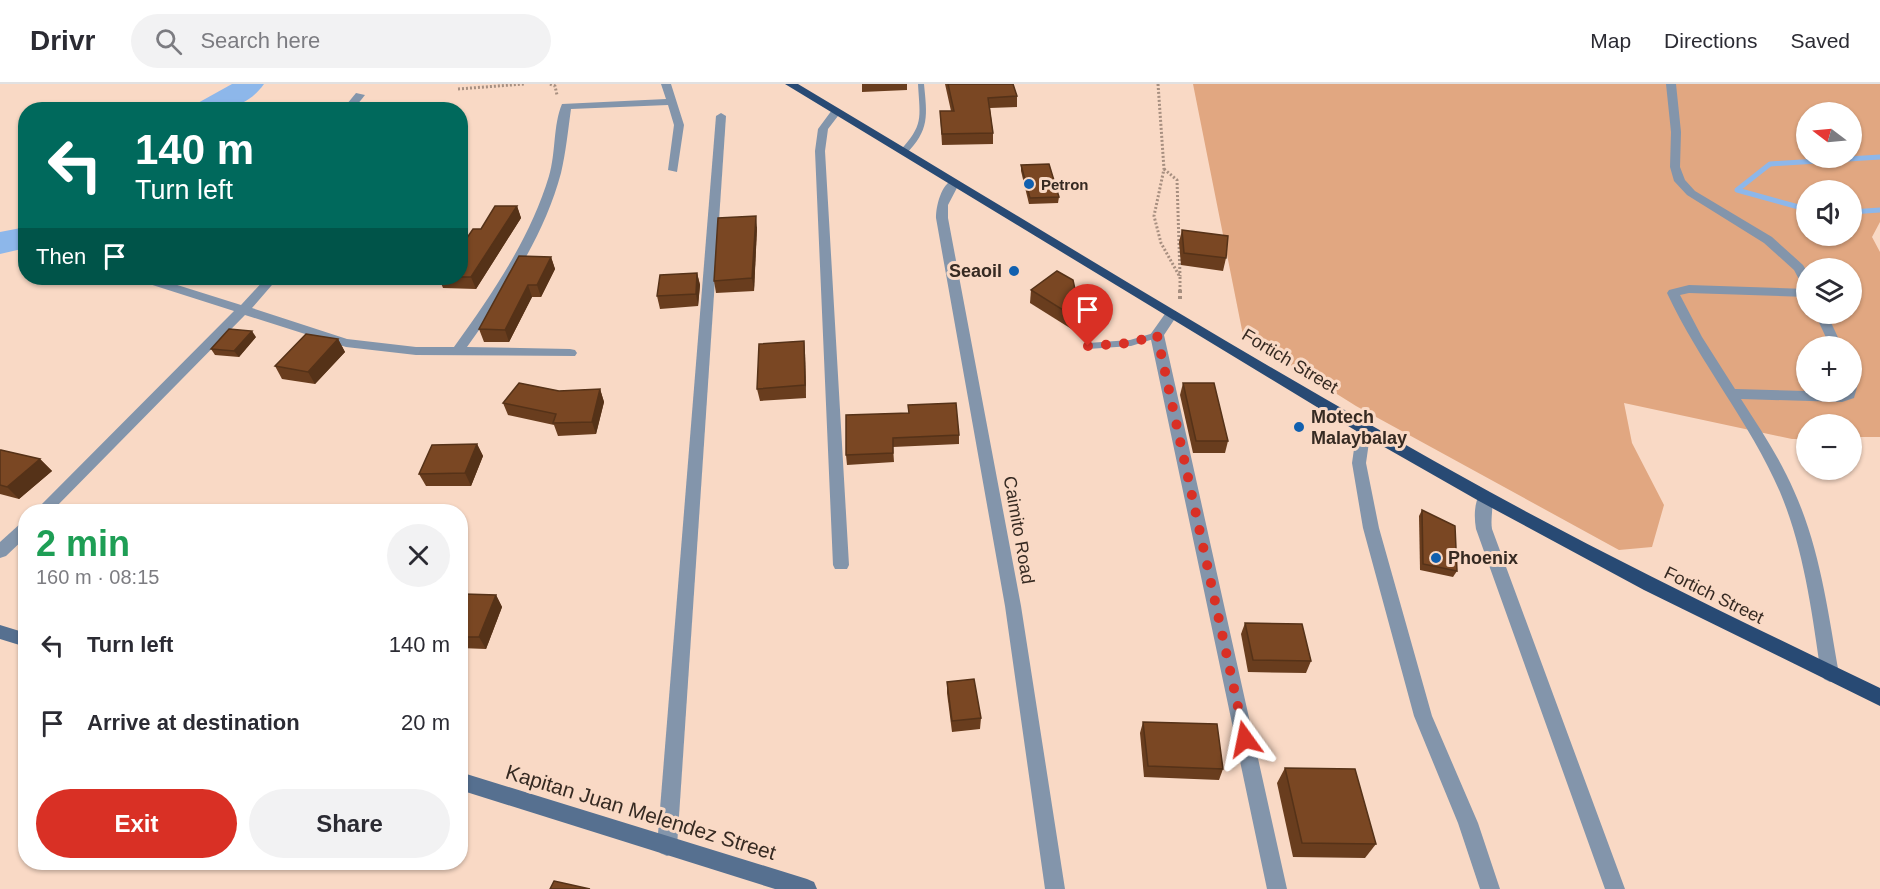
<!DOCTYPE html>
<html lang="en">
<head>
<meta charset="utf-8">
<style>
  body { margin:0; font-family:Helvetica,sans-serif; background:#f2f2f3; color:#2b2b33; height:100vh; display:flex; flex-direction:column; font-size:22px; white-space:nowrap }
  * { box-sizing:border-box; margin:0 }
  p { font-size:20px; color:#7c7c81 }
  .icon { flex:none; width:33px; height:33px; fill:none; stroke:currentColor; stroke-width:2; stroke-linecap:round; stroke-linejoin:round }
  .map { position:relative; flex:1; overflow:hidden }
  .details { position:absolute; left:18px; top:420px; width:450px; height:366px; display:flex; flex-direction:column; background:#fff; border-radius:24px; box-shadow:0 2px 4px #0004 }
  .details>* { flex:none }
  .hud { position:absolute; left:18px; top:18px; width:450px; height:183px; border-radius:24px; box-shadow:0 2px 4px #0004; background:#00695c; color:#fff; overflow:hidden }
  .needle { width:39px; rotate:286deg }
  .tools { position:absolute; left:1796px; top:18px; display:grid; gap:12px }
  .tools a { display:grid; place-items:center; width:66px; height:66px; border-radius:50%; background:#fff; box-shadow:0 2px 4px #0004; font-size:30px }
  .pin { position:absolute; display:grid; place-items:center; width:51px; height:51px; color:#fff; margin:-62px -26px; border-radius:50% 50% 50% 0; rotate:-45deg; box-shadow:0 0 6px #0007 }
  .pin .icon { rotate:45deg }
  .me { position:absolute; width:66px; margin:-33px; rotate:348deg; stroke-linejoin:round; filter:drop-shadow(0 0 4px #0008) }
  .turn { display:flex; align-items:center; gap:21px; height:126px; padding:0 18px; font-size:27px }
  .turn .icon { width:78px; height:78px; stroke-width:2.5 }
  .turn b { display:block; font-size:42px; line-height:51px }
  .then { display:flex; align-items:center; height:57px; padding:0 18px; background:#0003; gap:12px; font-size:22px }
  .round { display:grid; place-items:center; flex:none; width:63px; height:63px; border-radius:32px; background:#f2f2f3 }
  .summary { display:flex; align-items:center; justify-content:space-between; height:102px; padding:0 18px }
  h1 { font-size:36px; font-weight:600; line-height:45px; color:#1e9e55 }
  .primary-button { display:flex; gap:12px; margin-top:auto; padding:12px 18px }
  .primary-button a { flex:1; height:69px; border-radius:36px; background:#d93025; color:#fff; font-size:24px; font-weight:600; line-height:69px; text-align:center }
  .primary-button a+a { background:#f2f2f3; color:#2b2b33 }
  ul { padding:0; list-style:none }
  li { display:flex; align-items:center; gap:18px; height:78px; padding:0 18px }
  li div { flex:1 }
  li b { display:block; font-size:22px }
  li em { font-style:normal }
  header { display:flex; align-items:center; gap:36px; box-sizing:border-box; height:84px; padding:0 30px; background:#fff; border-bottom:2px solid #e1e1e2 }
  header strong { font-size:28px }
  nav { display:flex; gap:33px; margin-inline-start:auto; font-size:21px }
  .search { width:420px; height:54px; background:#f2f2f3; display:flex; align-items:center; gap:15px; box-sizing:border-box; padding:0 21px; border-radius:33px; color:#7c7c81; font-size:22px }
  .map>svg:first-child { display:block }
  .green { fill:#e1a781; fill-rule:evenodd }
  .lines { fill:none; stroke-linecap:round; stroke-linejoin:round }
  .stream { stroke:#8db7ea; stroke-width:5 }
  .river { fill:#8db7ea; fill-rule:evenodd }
  .path-far1 { stroke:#a78f80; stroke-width:3; stroke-dasharray:2 2; stroke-linecap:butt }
  .path { stroke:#a78f80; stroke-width:4; stroke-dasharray:3 3; stroke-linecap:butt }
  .service { fill:#8395ab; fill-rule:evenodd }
  .minor { fill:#8395ab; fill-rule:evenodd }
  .secondary { fill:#567090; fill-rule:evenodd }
  .trunk { fill:#284a74; fill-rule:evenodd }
  .wall { fill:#693d1e }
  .shaded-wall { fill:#553218 }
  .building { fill:#7a4723; stroke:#553218; stroke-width:1.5 }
  .route { stroke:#d93025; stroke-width:10; stroke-dasharray:0 18 }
  .poi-dot { fill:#1160af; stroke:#f9d9c5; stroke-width:2 }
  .labels { text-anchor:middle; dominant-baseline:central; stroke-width:6; stroke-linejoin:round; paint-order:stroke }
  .far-poi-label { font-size:15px; font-weight:bold; fill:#362a22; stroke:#f9d9c5; text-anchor:start }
  .poi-label { font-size:18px; font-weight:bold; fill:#362a22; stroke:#f9d9c5; text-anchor:start }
  .street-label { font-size:18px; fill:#362a22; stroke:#f9d9c5 }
  .near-street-label { font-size:21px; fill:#362a22; stroke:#f9d9c5 }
</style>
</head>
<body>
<header>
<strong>Drivr</strong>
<div class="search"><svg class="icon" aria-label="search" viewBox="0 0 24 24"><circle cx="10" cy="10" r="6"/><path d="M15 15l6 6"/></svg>Search here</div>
<nav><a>Map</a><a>Directions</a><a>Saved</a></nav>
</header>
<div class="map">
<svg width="1880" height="805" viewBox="0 0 1880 805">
  <rect width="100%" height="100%" fill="#f9d9c5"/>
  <path class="green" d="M1193,0h687v138l-8,15 8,15v185h-29v-13h-45v15h-14l-168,-36 8,40 32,62 -12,42 -33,3 -263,-144 -113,-71zM1806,28h45v46h-45zM1806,106h45v46h-45zM1806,184h45v46h-45zM1806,262h45v46h-45z"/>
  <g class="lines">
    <g class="stream">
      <path d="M1806,125l-69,-19 33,-26 110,-7"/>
      <path d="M1851,128l29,-2"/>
    </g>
    <g class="river">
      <path d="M232,0h32c-19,26 -43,26 -72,26l4,-6z"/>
      <path d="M26,143v21l-26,6v-22z"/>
    </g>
    <g class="path-far1">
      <path d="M550,0l5,2 2,9"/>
      <path d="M1158,0l6,85 -10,47 7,27 19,34v14"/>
      <path d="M458,5l66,-5"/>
      <path d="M1164,85l13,11 3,96"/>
    </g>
    <path class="path" d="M1180,206v10"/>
    <g class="service">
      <path d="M918,0h6c3,31 6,46 -18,70h-3l-4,-2c25,-28 21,-32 19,-68z"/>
      <path d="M1157,248l3,1 2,2 -2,2 -29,9 -43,3 -5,-3 5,-3 42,-3z"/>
    </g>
    <g class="minor">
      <path d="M661,0h10l13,41 -7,47 -9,-2 6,-45 -6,-20 -97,4c-3,21 -5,43 -10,64 -17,64 -56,121 -94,174l103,2 5,1 2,3 -2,3 -159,-1 -70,-8 -101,-32 -194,197h-17l200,-201 -94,-30 -2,-3h17l86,27 25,-27h12l-26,30 95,31 69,8h38c38,-53 76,-108 95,-171 7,-23 4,-51 13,-72l104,-5z"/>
      <path d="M1666,0h10l5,48 -1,35 5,13 10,11 77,46 31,28 3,5v16l-4,-1 -8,-15 -30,-27 -77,-48 -13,-14 -4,-14 1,-35z"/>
      <path d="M356,9l9,2 -12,15h-11z"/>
      <path d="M836,25l5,3 -13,17 -3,22 24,414 -2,4h-12l-2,-4 -18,-414 3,-22 14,-19z"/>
      <path d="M721,29l5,3 -49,730 -3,7 -7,3 -7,-3 -3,-7 59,-730z"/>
      <path d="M954,95l6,3 -12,23v13l73,388 44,283h-20l-40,-283 -69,-388c0,-12 5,-34 18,-39z"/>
      <path d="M1689,201l117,4v8l-117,-4 -9,2 22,42 33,52 107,3h9v-13l7,5 -4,14 -12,4 -101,-3c19,30 39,59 53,92 26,57 34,121 45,183l-3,5 -6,3 -6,-3 -3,-5c-9,-61 -17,-125 -41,-182 -30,-70 -81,-130 -113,-199l2,-3z"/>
      <path d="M1172,226l6,4 -14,21 123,554h-20l-117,-554 17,-24z"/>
      <path d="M1815,230h12l15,32h-12z"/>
      <path d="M1364,339l7,5 -5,35 13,65 53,188 46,107 22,66h-20l-22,-66 -44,-107 -51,-188 -11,-65 5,-35z"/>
      <path d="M1485,407l5,2c5,10 0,25 2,36l133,360h-20l-129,-360c-2,-12 -2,-25 4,-36z"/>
      <path d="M26,437v16l-20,19 -6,2v-16l21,-19z"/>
    </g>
    <g class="secondary">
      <path d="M0,541l26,8v14l-26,-8z"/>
      <path d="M460,688l347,107 7,3 3,7h-42l-315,-99z"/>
    </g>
    <path class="trunk" d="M785,0h13c230,137 457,279 692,408 128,70 259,133 390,196v18l-236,-116 -165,-89 -121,-69z"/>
  </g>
  <g class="wall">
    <path d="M862,0h45v6l-45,2z"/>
    <path d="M945,0h68l4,12v11l-27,1 3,25v11l-51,1 -2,-34h11z"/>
    <path d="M1021,81l38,32 -1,6 -29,1 -8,-33z"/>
    <path d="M517,122l4,12 -45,71 -33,-1 -4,-10h21v-30l21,-19z"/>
    <path d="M757,144l-3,63 -38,2 -2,-12z"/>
    <path d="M1182,146l44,28 -3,13 -42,-6 -2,-23z"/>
    <path d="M551,173l4,12 -14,28h-9l-23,45h-25l-5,-13z"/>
    <path d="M697,189l3,12 -2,21 -38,3 -3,-13z"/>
    <path d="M1031,206l51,32 -1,13 -51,-32z"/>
    <path d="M256,253l-17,20 -24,-2 -4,-6z"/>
    <path d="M338,255l7,13 -30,32 -33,-5 -7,-13z"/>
    <path d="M805,269l1,45 -46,3 -3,-12z"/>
    <path d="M1183,299l45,58 -3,12h-32l-13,-58z"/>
    <path d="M600,305l4,13 -8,32 -38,2 -4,-11 -46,-10 -5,-12 56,-12z"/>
    <path d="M909,329l50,22v9l-66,3 1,15 -47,3 -1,-10z"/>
    <path d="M477,360l6,12 -12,30h-45l-7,-12z"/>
    <path d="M0,366l40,9 12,12 -33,28 -19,-5z"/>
    <path d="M1422,426l35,61 -4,6 -33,-7 -1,-54z"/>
    <path d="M496,511l6,12 -16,42 -26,-1v-45z"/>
    <path d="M1245,539l66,38 -5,12 -58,-1 -7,-38z"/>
    <path d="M947,598l34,36 -1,11 -28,3 -5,-39z"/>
    <path d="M1143,638l80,47 -4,11 -75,-3 -4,-44z"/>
    <path d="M1285,684l91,76 -11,14 -72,-1 -16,-74z"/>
  </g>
  <g class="shaded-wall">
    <path d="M517,122l4,12 -45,71 -5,-12z"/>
    <path d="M756,132l1,12 -3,63 -2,-13z"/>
    <path d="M551,173l4,12 -14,28 -4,-12z"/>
    <path d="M697,189l3,12 -2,21 -2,-12z"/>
    <path d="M528,201l4,12 -23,45 -4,-12z"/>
    <path d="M252,247l4,6 -17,20 -5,-6z"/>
    <path d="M338,255l7,13 -30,32 -7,-12z"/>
    <path d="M804,257l1,12 1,45 -1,-13z"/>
    <path d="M600,305l4,13 -8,32 -4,-12z"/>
    <path d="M477,360l6,12 -12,30 -6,-13z"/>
    <path d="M40,375l12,12 -33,28 -12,-12z"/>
    <path d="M496,511l6,12 -16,42 -7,-12z"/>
  </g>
  <g class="building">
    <path d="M948,0h65l4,12 -29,2 5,35 -51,1 -2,-23h14z"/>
    <path d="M1049,80l10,33 -29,1 -9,-33z"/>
    <path d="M495,122h22l-46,71h-11v-29l13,-19h8z"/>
    <path d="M756,132l-4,62 -38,3 4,-63z"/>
    <path d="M1182,146l46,6 -2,22 -42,-5z"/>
    <path d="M519,172l32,1 -14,28h-9l-23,45 -26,-1z"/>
    <path d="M1057,187l16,9 9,42 -51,-32z"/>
    <path d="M697,189l-1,21 -39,2 3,-21z"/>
    <path d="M229,245l23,2 -18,20 -23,-2z"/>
    <path d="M306,250l32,5 -30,33 -33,-6z"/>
    <path d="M804,257l1,44 -48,4 2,-45z"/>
    <path d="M519,299l40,8 41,-2 -8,33 -39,1 3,-9 -53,-11z"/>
    <path d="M1183,299h31l14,58h-32z"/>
    <path d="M956,319l3,32 -66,3v15l-47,2v-40l63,-2 -1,-8z"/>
    <path d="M477,360l-12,29 -46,1 13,-29z"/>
    <path d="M0,366h1l39,9 -33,28 -7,-2z"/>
    <path d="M1422,426l33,16 2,45 -34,-7z"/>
    <path d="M464,510l32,1 -17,42h-19v-34z"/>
    <path d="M1245,539l57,1 9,37 -58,-1z"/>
    <path d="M974,595l7,39 -29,3 -5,-39z"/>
    <path d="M1143,638l74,2 6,45 -75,-3z"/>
    <path d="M1285,684l70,1 21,75 -74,-1z"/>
    <path d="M554,797l36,8h-40z"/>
  </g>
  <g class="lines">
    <path class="route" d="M1088,262l43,-3 26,-8 88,404"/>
  </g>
  <g class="poi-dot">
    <circle cx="1029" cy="100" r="6"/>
    <circle cx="1014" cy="187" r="6"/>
    <circle cx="1299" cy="343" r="6"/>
    <circle cx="1436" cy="474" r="6"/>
  </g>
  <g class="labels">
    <g class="far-poi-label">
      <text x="1041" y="100">Petron</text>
    </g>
    <g class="poi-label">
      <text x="1002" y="187" text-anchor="end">Seaoil</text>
      <text x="1311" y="333">Motech<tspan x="1311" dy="21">Malaybalay</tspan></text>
      <text x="1448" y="474">Phoenix</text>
    </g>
    <g class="street-label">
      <text transform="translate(1290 277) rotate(31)">Fortich Street</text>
      <text transform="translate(1019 446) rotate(80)">Caimito Road</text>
      <text transform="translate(1714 511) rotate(26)">Fortich Street</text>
    </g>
    <g class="near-street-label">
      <text transform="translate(641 728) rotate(17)">Kapitan Juan Melendez Street</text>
    </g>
  </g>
</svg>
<div class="tools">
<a><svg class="needle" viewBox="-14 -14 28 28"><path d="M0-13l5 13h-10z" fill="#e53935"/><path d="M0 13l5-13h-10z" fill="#7c7c81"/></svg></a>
<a><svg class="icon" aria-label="sound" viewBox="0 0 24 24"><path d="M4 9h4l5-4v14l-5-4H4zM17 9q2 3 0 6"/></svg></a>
<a><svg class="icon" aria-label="layers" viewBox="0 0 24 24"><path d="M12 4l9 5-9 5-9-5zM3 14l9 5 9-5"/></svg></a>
<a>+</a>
<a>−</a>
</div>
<div class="pin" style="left:1088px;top:262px;background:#d93025"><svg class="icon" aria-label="arrive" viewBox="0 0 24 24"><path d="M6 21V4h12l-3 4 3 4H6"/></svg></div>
<svg class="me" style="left:1245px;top:655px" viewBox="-20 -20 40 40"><path d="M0-17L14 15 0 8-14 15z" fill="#d93025" stroke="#fff" stroke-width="4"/></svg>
<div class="hud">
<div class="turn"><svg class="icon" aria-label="left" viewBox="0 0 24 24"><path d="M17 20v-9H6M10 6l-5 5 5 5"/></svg><div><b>140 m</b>Turn left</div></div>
<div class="then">Then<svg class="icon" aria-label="arrive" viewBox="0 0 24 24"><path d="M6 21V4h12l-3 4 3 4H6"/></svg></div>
</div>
<section class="details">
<div class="summary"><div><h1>2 min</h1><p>160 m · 08:15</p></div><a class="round"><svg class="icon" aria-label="close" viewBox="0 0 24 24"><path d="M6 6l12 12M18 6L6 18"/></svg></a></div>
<ul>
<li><svg class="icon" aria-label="left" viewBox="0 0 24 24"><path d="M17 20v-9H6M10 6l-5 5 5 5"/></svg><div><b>Turn left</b></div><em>140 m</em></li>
<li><svg class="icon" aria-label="arrive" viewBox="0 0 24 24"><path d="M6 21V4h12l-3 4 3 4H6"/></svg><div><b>Arrive at destination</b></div><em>20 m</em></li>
</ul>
<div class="primary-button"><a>Exit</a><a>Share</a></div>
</section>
</div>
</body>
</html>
